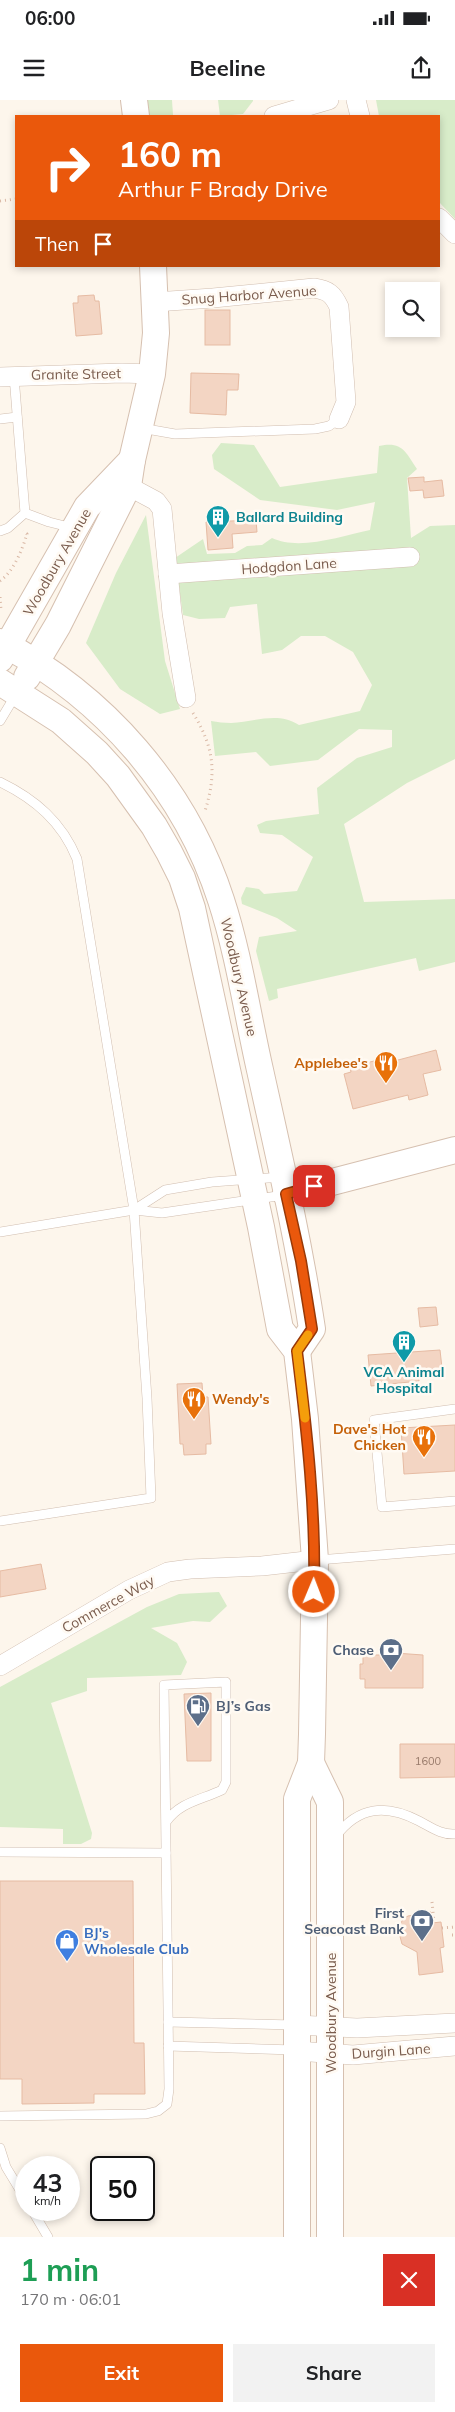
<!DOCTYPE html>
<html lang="en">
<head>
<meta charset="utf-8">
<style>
  body { margin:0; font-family:Mulish,sans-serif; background:#f2f2f2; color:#202124; height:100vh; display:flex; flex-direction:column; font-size:19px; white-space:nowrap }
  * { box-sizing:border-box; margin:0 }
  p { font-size:16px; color:#757577 }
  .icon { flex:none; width:28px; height:28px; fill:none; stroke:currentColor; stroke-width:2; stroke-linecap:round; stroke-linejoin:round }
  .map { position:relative; height:2137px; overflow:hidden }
  .drawer { display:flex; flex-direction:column; background:#fff; flex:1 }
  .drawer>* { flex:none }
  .hud { position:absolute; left:15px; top:15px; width:425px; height:152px; border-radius:0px; box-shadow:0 2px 8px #0003; background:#ea580c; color:#fff; overflow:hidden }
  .fabs { position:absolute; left:385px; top:182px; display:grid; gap:10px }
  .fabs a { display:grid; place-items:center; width:55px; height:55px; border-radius:0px; background:#fff; box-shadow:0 2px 8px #0003; font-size:25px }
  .speed { position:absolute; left:15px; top:2056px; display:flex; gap:10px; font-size:25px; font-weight:700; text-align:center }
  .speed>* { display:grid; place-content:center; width:65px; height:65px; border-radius:50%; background:#fff; box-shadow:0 2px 8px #0003; line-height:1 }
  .speed small { font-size:12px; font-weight:400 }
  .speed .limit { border:2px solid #111; border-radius:8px; background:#fff; color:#111 }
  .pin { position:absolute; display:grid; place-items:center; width:42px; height:42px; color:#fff; margin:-21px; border-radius:10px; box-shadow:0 2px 8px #0006 }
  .me { position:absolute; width:55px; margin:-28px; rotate:1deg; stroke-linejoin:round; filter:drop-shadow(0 0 4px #0008) }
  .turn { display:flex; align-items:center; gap:18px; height:105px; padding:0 20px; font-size:22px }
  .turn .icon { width:65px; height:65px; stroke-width:2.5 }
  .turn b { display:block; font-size:35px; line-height:42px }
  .then { display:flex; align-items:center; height:48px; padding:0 20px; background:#0003; gap:10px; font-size:19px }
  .round { display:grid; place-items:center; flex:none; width:52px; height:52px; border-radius:0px; background:#f2f2f2 }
  .head { display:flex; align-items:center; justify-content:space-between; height:85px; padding:0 20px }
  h1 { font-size:30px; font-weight:700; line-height:38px; color:#1e9e55 }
  .action { display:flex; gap:10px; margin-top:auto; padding:10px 20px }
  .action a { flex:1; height:58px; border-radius:0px; background:#ea580c; color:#fff; font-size:20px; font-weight:700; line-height:58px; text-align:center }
  .action a+a { background:#f2f2f2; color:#202124 }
  .status { display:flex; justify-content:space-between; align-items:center; height:35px; padding:0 25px; background:#fff; direction:ltr }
  .status svg { height:14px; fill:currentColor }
  header { display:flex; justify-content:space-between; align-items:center; height:65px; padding:0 20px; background:#fff; font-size:22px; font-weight:700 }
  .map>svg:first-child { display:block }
  .green { fill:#d8ecc9 }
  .building { fill:#f3d5c3; stroke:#e6bba3 }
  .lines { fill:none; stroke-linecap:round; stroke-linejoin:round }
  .lane-casing { stroke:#d1beb0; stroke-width:10 }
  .street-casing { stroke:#d1beb0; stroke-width:20 }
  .secondary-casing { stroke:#d6c0b0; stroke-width:28 }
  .path { stroke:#d9b8a5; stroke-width:3; stroke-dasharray:1 4; stroke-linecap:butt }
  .lane { stroke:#fff; stroke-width:9 }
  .street { stroke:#fff; stroke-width:19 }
  .secondary { stroke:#fff; stroke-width:26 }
  .route-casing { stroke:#983908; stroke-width:12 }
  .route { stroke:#ea580c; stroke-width:9 }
  .slow { stroke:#f59e0b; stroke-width:9 }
  .labels { text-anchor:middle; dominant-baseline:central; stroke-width:5; stroke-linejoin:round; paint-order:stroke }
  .number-label { font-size:11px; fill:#987a6a }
  .street-label { font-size:14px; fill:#7a5c4d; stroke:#fffaf3 }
  .culture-label { font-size:14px; font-weight:bold; fill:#0d838f; stroke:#fffaf3; text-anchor:start }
  .food-label { font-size:14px; font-weight:bold; fill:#c56008; stroke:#fffaf3; text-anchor:end }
  .service-label { font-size:14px; font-weight:bold; fill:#4e5e75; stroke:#fffaf3; text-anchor:end }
  .shop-label { font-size:14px; font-weight:bold; fill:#366cbe; stroke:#fffaf3; text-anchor:start }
</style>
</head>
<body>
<div class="status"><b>06:00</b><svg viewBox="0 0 49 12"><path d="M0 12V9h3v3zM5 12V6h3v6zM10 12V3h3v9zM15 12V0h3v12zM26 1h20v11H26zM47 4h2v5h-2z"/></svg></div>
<header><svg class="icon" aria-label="menu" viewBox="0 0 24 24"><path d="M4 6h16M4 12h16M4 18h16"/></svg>Beeline<svg class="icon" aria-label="share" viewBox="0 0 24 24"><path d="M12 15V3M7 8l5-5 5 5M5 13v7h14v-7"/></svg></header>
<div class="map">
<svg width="455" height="2137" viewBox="0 0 455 2137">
  <rect width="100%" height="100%" fill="#fdf6ec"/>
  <g class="green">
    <path d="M146,0h26l1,15 -25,1z"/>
    <path d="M218,0h35v1l-10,13 -23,2z"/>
    <path d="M376,0h79v119l-16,-17v-86h-60z"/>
    <path d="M221,343l33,2 26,42 97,-14 2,-27c23,-5 26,5 38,23l-10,9 4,60 19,-12 25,-1v234l-48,24 -63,41 20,78 91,-3v63l-36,9 -3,-13 -139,31 1,9 -9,3 -13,-50 3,-14 38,-6 -20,-13 -35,-14 -1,-6 5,-11 13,2 5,5 33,-3 16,-34 -31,-22 -22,-2 -3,-8 9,-4 53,-7 -2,-26 40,-30 35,-11v-17l-33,-1 -41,31 -48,6 -14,-14 -41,4 -4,-35c7,1 13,2 20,2 23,-1 47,-12 68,2l61,-14 12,-26 -19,-33 -28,-16h-24l-19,14 -20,4 -5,-50 -27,3 -5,11 -26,1 -16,-4 -8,-57 28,-19 4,15 28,-1 12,-7 15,-1 10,-7c27,13 70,-2 98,-8l5,-28 -38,8 -77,-10 -46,-31 -2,-14z"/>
    <path d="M146,415l19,146 15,48 -20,5 -40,-25 -34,-46 30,-70z"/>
    <path d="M219,1492l8,14 -17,16 -17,-1 -42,7 26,15 10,19 -6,13 -94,3v13l-36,12 41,130 -1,6 -10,5h-18v-15l-63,-2v-140l147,-80 32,-13z"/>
  </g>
  <g class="building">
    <path d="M94,195l1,6h4l3,33 -26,2 -3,-33h5v-7z"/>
    <rect x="205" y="210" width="25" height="35"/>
    <path d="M191,273l48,1 -1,16h-11l-1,25 -36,-2z"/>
    <path d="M424,377v5l18,-2 2,16 -20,2 -1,-8 -13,1 -2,-13z"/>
    <path d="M256,420l1,12 -25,2 1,14 -25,2 -2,-28z"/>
    <path d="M436,950l5,20 -18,4 5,21 -19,5 -1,-5 -55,14 -9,-35 7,-2 -1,-5 32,-8 1,5z"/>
    <path d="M436,1207l2,18 -18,2 -2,-19z"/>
    <path d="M440,1250l2,18 -24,2 1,11 -48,5 -3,-31z"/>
    <path d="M202,1283l1,14h5l3,47h-5v10l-22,1 -1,-11h-3l-3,-60z"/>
    <path d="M455,1325v46l-51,3 -3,-46z"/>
    <path d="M41,1464l5,25 -46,8v-26z"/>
    <path d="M381,1552l42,3v33h-58v-9h-5v-15h3v-9h18z"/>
    <path d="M211,1593v68h-24l-3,-67z"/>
    <path d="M400,1644h55v33l-55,1z"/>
    <path d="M0,1781h133l1,162h10l1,51h-51v9l-72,1v-25h-22z"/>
    <path d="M431,1812l1,11 9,-1 3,25 -4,1 3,24 -24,3 -2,-23 -15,-8 -4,-15 5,-10 5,-3z"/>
  </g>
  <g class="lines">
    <g class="lane-casing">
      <g id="lane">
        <path d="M0,319l17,-2"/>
        <path d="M141,328l34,6 140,-5 14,-3 10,-7"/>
        <path d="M25,413l24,9 24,6"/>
        <path d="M0,431l8,-3 17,-15 -11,-137"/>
        <path d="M0,621l15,-25"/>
        <path d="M0,682c35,17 62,40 77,77l57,351 13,188 4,100 -151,23"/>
        <path d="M134,1110l31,-20 47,-8 70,-5"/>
        <path d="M0,1132l134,-22 28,3 122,-18"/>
        <path d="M455,1309l-81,11 8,87 73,-6"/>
        <path d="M318,1460l137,-11"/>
        <path d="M336,1736c23,-30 50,-32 83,-15 12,6 22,14 36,13"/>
        <path d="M0,1752l166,1"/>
        <path d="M168,1922l126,3"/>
        <path d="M168,1946l126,4"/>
        <path d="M0,2016l146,-2 12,-3 9,-7 2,-15 -5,-404 62,-3v100l-4,8c-21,10 -42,12 -56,32"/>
        <path d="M0,2048l6,19 20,33"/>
        <path d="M32,2110l16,27"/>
      </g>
    </g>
    <g class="street-casing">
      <g id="street">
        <path d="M356,0l4,16"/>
        <path d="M274,16l55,-16"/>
        <path d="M439,118l16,16"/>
        <path d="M155,202l58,-4 101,-10c14,2 19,6 25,19l7,95 -7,17"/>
        <path d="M0,277l122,-4 30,1"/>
        <path d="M128,386l28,15 6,8 10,104 14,85"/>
        <path d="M168,474l242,-17"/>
        <path d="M0,1566l129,-76 39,-18 22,-3 72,-3 53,-6"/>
        <path d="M297,1925l60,3 98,-5"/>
        <path d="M297,1951l56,4 102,-9"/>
      </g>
    </g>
    <g class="secondary-casing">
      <g id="secondary">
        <path d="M134,0l2,16"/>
        <path d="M0,542c104,54 185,147 221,258 18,55 26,113 39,170 19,86 39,172 52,259l-15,22"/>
        <path d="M0,559l87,-152 45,-47"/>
        <path d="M27,577l31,-52 70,-139 4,-26 20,-86 4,-41 -3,-67"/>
        <path d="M0,582l61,39 36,32 21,23 36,50 15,26 13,26 10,30 69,319 19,102 17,22 8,68 10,141 -3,174 -1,29 -14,36v438"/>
        <path d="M286,1094l169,-44"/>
        <path d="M311,1663l19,39v435"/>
      </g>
    </g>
    <g class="path">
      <path d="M0,101l16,-2"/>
      <path d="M0,481c14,-10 22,-31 27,-47l-4,-3"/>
      <path d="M0,497l1,13"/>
      <path d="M193,613c21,34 24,60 12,98"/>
      <path d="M432,1802l2,20"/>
      <path d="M442,1828l13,-1"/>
      <path d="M452,1835h3"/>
    </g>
    <use href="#lane" class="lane"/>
    <use href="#street" class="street"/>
    <use href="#secondary" class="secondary"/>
  </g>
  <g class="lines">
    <g class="route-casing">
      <path id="route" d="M314,1086l-28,8 15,67 11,68 -15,22c10,81 19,161 17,241"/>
    </g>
    <use href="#route" class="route"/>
    <path class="slow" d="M305,1318l-8,-67 11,-16"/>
  </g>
  <defs>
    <g id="building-pin" transform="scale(1.25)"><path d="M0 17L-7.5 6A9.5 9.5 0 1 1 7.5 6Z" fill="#0f9aa8" stroke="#fffaf3"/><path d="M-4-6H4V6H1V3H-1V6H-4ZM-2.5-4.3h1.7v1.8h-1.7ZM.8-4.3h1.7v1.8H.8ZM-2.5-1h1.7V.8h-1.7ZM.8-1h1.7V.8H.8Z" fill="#fff"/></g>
    <g id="restaurant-pin" transform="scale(1.25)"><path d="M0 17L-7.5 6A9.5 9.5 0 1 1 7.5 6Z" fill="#e8710a" stroke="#fffaf3"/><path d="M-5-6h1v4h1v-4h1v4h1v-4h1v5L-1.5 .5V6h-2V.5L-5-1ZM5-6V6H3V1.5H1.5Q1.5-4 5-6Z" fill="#fff"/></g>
    <g id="bank-pin" transform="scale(1.25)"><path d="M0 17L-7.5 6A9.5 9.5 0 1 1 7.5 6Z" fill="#5c6f8a" stroke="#fffaf3"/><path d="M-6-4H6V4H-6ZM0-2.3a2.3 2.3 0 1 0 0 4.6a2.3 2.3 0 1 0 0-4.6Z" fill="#fff"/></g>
    <g id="fuel-pin" transform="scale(1.25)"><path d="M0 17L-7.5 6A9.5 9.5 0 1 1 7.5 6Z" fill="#5c6f8a" stroke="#fffaf3"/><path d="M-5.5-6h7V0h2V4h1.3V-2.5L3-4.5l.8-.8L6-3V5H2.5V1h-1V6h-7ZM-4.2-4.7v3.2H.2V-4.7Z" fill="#fff"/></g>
    <g id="shop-pin" transform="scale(1.25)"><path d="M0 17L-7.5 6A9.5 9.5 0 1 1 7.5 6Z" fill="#3f7fe0" stroke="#fffaf3"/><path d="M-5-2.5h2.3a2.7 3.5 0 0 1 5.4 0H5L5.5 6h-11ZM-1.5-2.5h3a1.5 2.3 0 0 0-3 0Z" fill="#fff"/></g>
  </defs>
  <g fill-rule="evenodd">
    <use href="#building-pin" x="218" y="417"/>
    <use href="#restaurant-pin" x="386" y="963"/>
    <use href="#building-pin" x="404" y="1242"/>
    <use href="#restaurant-pin" x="194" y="1299"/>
    <use href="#restaurant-pin" x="424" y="1337"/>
    <use href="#bank-pin" x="391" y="1550"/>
    <use href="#fuel-pin" x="198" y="1606"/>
    <use href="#bank-pin" x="422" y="1821"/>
    <use href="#shop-pin" x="67" y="1841"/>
  </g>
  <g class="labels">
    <g class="number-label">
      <text x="428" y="1661">1600</text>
    </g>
    <g class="street-label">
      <text transform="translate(249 195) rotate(-4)">Snug Harbor Avenue</text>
      <text transform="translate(76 274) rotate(-1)">Granite Street</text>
      <text transform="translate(57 462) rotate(-60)">Woodbury Avenue</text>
      <text transform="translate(289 466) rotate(-4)">Hodgdon Lane</text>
      <text transform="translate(239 877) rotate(77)">Woodbury Avenue</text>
      <text transform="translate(108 1504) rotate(-29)">Commerce Way</text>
      <text transform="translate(331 1913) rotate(-90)">Woodbury Avenue</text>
      <text transform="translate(391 1951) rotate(-4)">Durgin Lane</text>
    </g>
    <g class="culture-label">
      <text x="236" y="417">Ballard Building</text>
      <text x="404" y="1272" text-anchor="middle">VCA Animal<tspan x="404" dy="16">Hospital</tspan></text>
    </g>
    <g class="food-label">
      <text x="368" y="963">Applebee's</text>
      <text x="212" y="1299" text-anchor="start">Wendy's</text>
      <text x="406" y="1329">Dave's Hot<tspan x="406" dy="16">Chicken</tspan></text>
    </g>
    <g class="service-label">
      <text x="374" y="1550">Chase</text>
      <text x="216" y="1606" text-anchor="start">BJ’s Gas</text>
      <text x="404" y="1813">First<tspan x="404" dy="16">Seacoast Bank</tspan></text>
    </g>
    <g class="shop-label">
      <text x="84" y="1833">BJ's<tspan x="84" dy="16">Wholesale Club</tspan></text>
    </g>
  </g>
</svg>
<div class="fabs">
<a><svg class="icon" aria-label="search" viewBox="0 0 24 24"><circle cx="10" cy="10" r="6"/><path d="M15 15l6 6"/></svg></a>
</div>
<div class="speed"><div>43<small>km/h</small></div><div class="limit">50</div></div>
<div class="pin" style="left:314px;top:1086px;background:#d93025"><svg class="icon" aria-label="arrive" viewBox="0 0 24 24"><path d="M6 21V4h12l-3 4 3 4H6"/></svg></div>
<svg class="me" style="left:314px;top:1492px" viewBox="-20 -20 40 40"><circle r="17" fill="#ea580c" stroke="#fff" stroke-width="3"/><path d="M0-11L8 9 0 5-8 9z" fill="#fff"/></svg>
<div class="hud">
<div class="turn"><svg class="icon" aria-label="right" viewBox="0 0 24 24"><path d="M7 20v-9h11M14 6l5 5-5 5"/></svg><div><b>160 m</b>Arthur F Brady Drive</div></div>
<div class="then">Then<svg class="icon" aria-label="arrive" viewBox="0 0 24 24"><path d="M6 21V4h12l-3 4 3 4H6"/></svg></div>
</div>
</div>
<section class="drawer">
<div class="head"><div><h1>1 min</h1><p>170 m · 06:01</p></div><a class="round" style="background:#d93025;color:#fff"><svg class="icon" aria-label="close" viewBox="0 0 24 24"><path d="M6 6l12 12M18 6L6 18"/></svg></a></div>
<div class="action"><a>Exit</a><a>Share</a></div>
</section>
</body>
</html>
